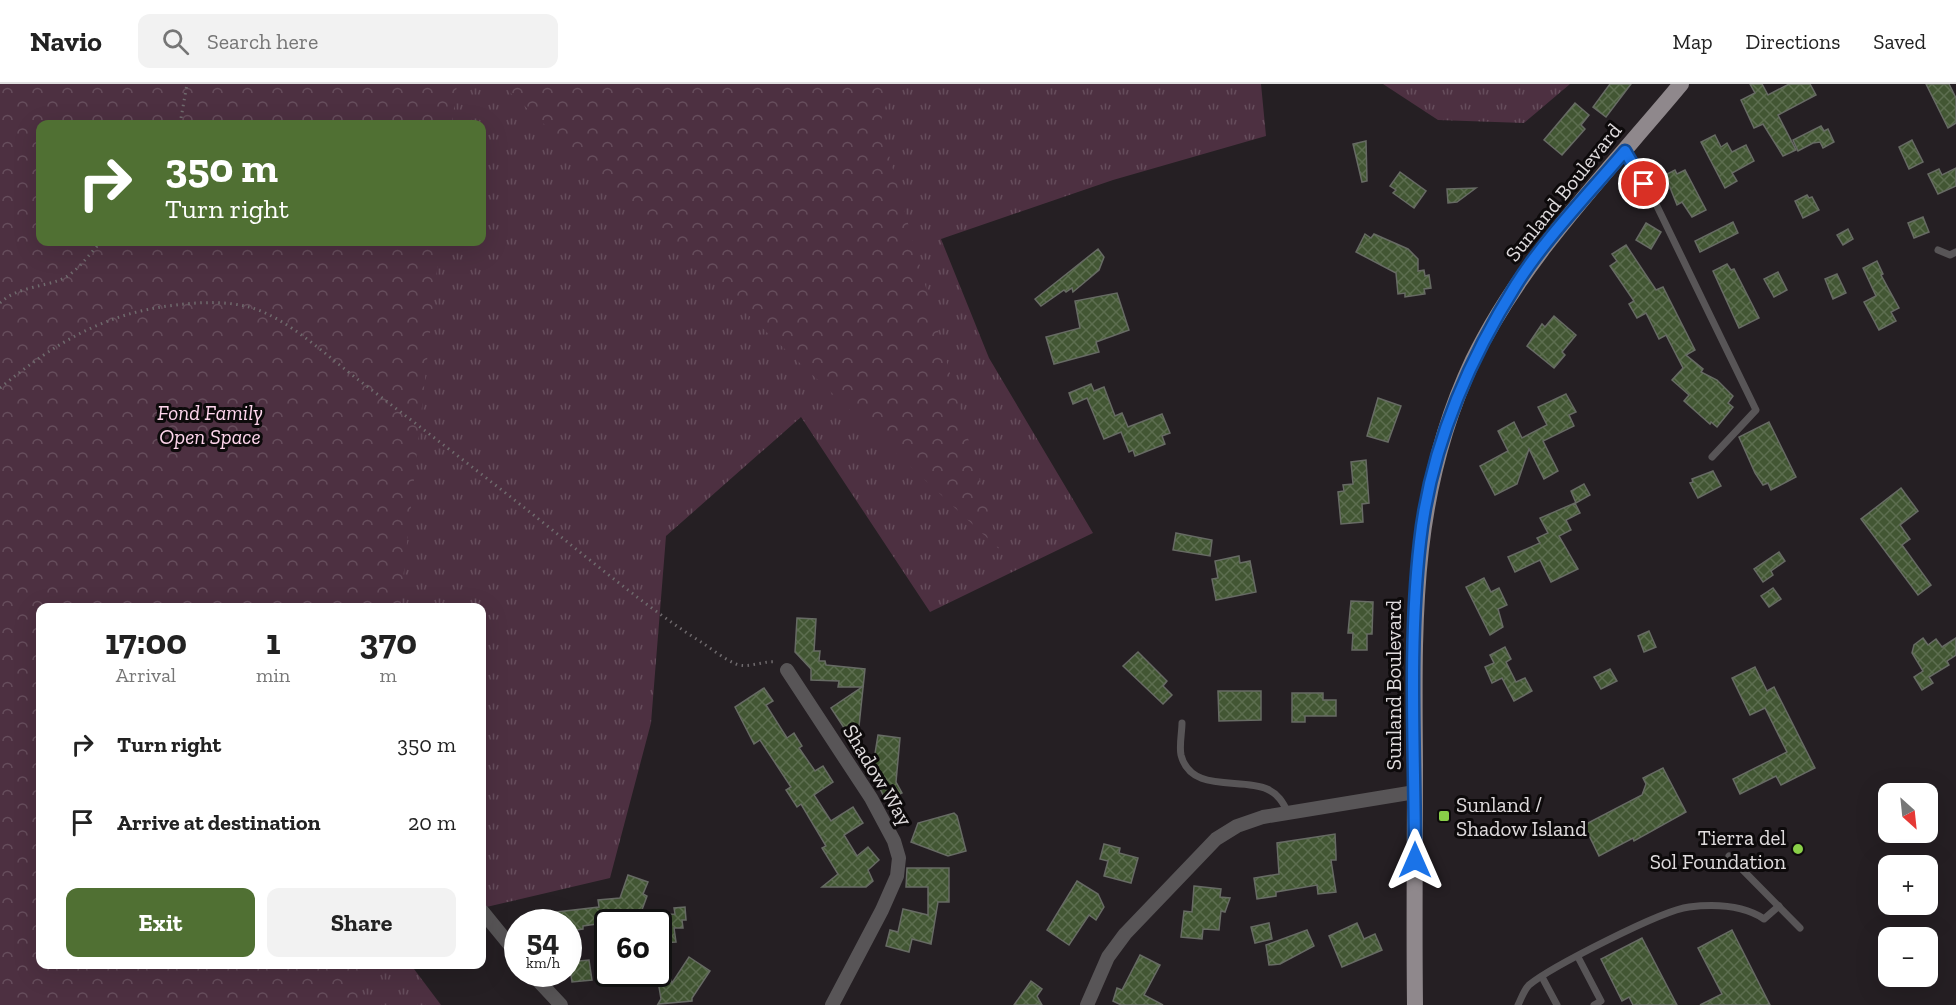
<!DOCTYPE html>
<html lang="en">
<head>
<meta charset="utf-8">
<style>
  body { margin:0; font-family:"Zilla Slab",serif; background:#f2f2f2; color:#222; height:100vh; display:flex; flex-direction:column; font-size:22px; white-space:nowrap }
  * { box-sizing:border-box; margin:0 }
  p { font-size:20px; color:#767676 }
  .icon { flex:none; width:33px; height:33px; fill:none; stroke:currentColor; stroke-width:2; stroke-linecap:round; stroke-linejoin:round }
  .map { position:relative; flex:1; overflow:hidden }
  .sheet { position:absolute; left:36px; top:519px; width:450px; height:366px; display:flex; flex-direction:column; background:#fff; border-radius:12px; box-shadow:0 6px 24px #0002 }
  .sheet>* { flex:none }
  .hud { position:absolute; left:36px; top:36px; width:450px; height:126px; border-radius:12px; box-shadow:0 6px 24px #0002; background:#507033; color:#fff; overflow:hidden }
  .needle { width:39px; rotate:153deg }
  .buttons { position:absolute; left:1878px; top:699px; display:grid; gap:12px }
  .buttons a { display:grid; place-items:center; width:60px; height:60px; border-radius:12px; background:#fff; box-shadow:0 6px 24px #0002; font-size:30px }
  .speed { position:absolute; left:504px; top:825px; display:flex; gap:12px; font-size:30px; font-weight:700; text-align:center }
  .speed>* { display:grid; place-content:center; width:78px; height:78px; border-radius:50%; background:#fff; box-shadow:0 6px 24px #0002; line-height:1 }
  .speed small { font-size:15px; font-weight:400 }
  .speed .limit { border:3px solid #111; border-radius:9px; background:#fff; color:#111 }
  .pin { position:absolute; display:grid; place-items:center; width:51px; height:51px; color:#fff; margin:-26px; border:3px solid #fff; border-radius:50%; box-shadow:0 2px 6px #0007 }
  .me { position:absolute; width:66px; margin:-33px; rotate:0deg; stroke-linejoin:round; filter:drop-shadow(0 0 4px #0008) }
  .turn { display:flex; align-items:center; gap:21px; height:126px; padding:0 30px; font-size:27px }
  .turn .icon { width:78px; height:78px; stroke-width:2.5 }
  .turn b { display:block; font-size:42px; line-height:51px }
  .eta { display:flex; justify-content:space-evenly; align-items:center; height:102px; text-align:center }
  .eta b { font-size:36px; font-weight:700; line-height:42px }
  .action { display:flex; gap:12px; margin-top:auto; padding:12px 30px }
  .action a { flex:1; height:69px; border-radius:12px; background:#507033; color:#fff; font-size:24px; font-weight:700; line-height:69px; text-align:center }
  .action a+a { background:#f2f2f2; color:#222 }
  ul { padding:0; list-style:none }
  li { display:flex; align-items:center; gap:18px; height:78px; padding:0 30px }
  li div { flex:1 }
  li b { display:block; font-size:22px }
  li em { font-style:normal }
  header { display:flex; align-items:center; gap:36px; box-sizing:border-box; height:84px; padding:0 30px; background:#fff; border-bottom:2px solid #e0e0e0 }
  header strong { font-size:28px }
  nav { display:flex; gap:33px; margin-inline-start:auto; font-size:21px }
  .search { width:420px; height:54px; background:#f2f2f2; display:flex; align-items:center; gap:15px; box-sizing:border-box; padding:0 21px; border-radius:12px; color:#767676; font-size:22px }
  .map>svg:first-child { display:block }
  .grass { fill:url(#grass-tufts); fill-rule:evenodd }
  .park { fill:url(#park-crowns) }
  .building { fill:url(#building-cross-hatch); stroke:#676b64; stroke-width:1.5 }
  .lines { fill:none; stroke-linecap:round; stroke-linejoin:round }
  .path { stroke:#6f6a6d; stroke-width:3; stroke-dasharray:1.5 4.5; stroke-linecap:butt }
  .service { stroke:#585557; stroke-width:7 }
  .minor { stroke:#585557; stroke-width:14 }
  .primary { stroke:#8f888c; stroke-width:16 }
  .route-casing { stroke:#114b97; stroke-width:15 }
  .route { stroke:#1a73e8; stroke-width:10 }
  .poi-dot { fill:#89cf48; stroke:#0d0a0b; stroke-width:2 }
  .labels { text-anchor:middle; dominant-baseline:central; stroke-width:6; stroke-linejoin:round; paint-order:stroke }
  .street-label { font-size:21px; fill:#e0dcde; stroke:#0d0a0b }
  .park-label { font-size:21px; font-style:italic; fill:#ffd6ed; stroke:#0d0a0b }
  .poi-label { font-size:21px; fill:#e0dcde; stroke:#0d0a0b; text-anchor:start }
</style>
</head>
<body>
<header>
<strong>Navio</strong>
<div class="search"><svg class="icon" aria-label="search" viewBox="0 0 24 24"><circle cx="10" cy="10" r="6"/><path d="M15 15l6 6"/></svg>Search here</div>
<nav><a>Map</a><a>Directions</a><a>Saved</a></nav>
</header>
<div class="map">
<svg width="1956" height="921" viewBox="0 0 1956 921">
  <defs>
    <pattern id="grass-tufts" width="24" height="20" patternUnits="userSpaceOnUse" patternTransform="scale(1.5)"><rect width="24" height="20" fill="#4d3041"/><path d="M3 7l-1-3M5 7V3M7 7l1-3M15 17l-1-3M17 17v-4M19 17l1-3" fill="none" stroke="#664d5c"/></pattern>
    <pattern id="park-crowns" width="20" height="18" patternUnits="userSpaceOnUse" patternTransform="scale(1.5)"><rect width="20" height="18" fill="#4d3041"/><path d="M2 6a3 3 0 1 1 6 0M12 15a3 3 0 1 1 6 0" fill="none" stroke="#664d5c"/></pattern>
    <pattern id="building-cross-hatch" width="8" height="8" patternUnits="userSpaceOnUse" patternTransform="scale(1.5)"><rect width="8" height="8" fill="#425633"/><path d="M0 0l8 8M0 8l8-8" fill="none" stroke="#5d6e50"/></pattern>
  </defs>
  <rect width="100%" height="100%" fill="#251f23"/>
  <g class="grass">
    <path d="M0,0h1261l5,52 -153,44 -172,59 48,119 104,175 -163,79 -129,-195 -135,119 -15,187 -41,155 -128,30v-300h-442v356l371,1 30,40h-441zM40,40h442v118h-442z"/>
    <path d="M1383,0h187l-46,39 -86,-3z"/>
  </g>
  <g class="park">
    <path d="M0,0h457l-5,40h-412v118h400l-40,365 -360,1v356l321,1 -4,40h-357z"/>
    <path d="M501,0h392l-13,39 119,426z"/>
  </g>
  <g class="building">
    <path d="M1610,0h21l-25,33 -13,-10z"/>
    <path d="M1750,0h12l6,11 21,-11h21l6,11 -38,20 18,35 -13,6 -20,-32 -9,4 -13,-28 14,-7z"/>
    <path d="M1926,0h23l7,14v25l-8,5z"/>
    <path d="M1575,19l14,12 -8,10 4,4 -23,26 -18,-15z"/>
    <path d="M1821,42l3,5 4,-2 6,13 -11,6 -3,-6 -7,1 -15,8 -5,-11z"/>
    <path d="M1715,51l6,12 6,-4 5,9 14,-7 8,16 -22,12 5,8 -12,7 -24,-46z"/>
    <path d="M1912,56l11,22 -14,7 -10,-22z"/>
    <path d="M1366,57l1,40 -5,1 -9,-38z"/>
    <path d="M1956,84v18l-18,8 -10,-20 11,-5 3,6z"/>
    <path d="M1675,86l2,4 8,-4 21,40 -14,7 -10,-15 -5,3 -12,-30z"/>
    <path d="M1400,88l26,19 -12,17 -21,-15 3,-3 -6,-4z"/>
    <path d="M1476,104l-19,14 -9,1 -1,-14z"/>
    <path d="M1807,111l2,3 3,-1 7,13 -16,8 -8,-17z"/>
    <path d="M1923,133l6,15 -15,6 -6,-15z"/>
    <path d="M1733,138l5,11 -38,19 -5,-11z"/>
    <path d="M1646,139l15,9 -10,17 -15,-9z"/>
    <path d="M1848,145l5,10 -10,6 -6,-10z"/>
    <path d="M1365,150l6,4 3,-4 34,15 10,10v12l6,-1 1,6 4,-1 2,13 -7,1 1,5 -20,3v-4l-7,1 -2,-21 -40,-21z"/>
    <path d="M1626,161l30,45 7,-3 32,63 -9,5 17,14 -2,3 16,8 16,16 -5,7 5,4 -16,20 -6,-5 -1,2 -26,-23 5,-6 -17,-15 11,-12 -17,-33 -7,4 -13,-26 -9,5 -8,-14 5,-3 -24,-35 7,-5 -5,-7z"/>
    <path d="M1098,165l6,8 -5,13 -26,22 -1,-4 -6,4 -2,-2 -23,16 -6,-7z"/>
    <path d="M1877,177l6,13 -2,1 18,33 -8,4 5,9 -17,9 -15,-28 12,-6 -13,-28z"/>
    <path d="M1727,180l4,6 3,-1 25,49 -20,10 -26,-57z"/>
    <path d="M1778,188l9,18 -13,7 -10,-18z"/>
    <path d="M1837,190l9,19 -13,6 -8,-20z"/>
    <path d="M1117,209l12,37 -33,12 3,10 -45,12 -8,-27 34,-9 -5,-27z"/>
    <path d="M1554,232l22,19 -14,17 3,3 -11,13 -27,-22 15,-22 3,3z"/>
    <path d="M1091,300l3,7 10,-4 11,29 7,-3 6,14 34,-13 8,19 -8,3 3,8 -30,12 -2,-6 -4,2 -8,-20 -17,7 -17,-41 -14,6 -4,-11z"/>
    <path d="M1566,310l10,18 -7,3 5,11 -31,15 15,30 -14,8 -15,-30 -12,35 -22,11 -15,-29 28,-15 -10,-20 16,-9 8,16 25,-13 -9,-18z"/>
    <path d="M1378,314l23,8 -13,36 -21,-6z"/>
    <path d="M1769,338l27,55 -25,13 -3,-7 -5,2 -8,-12 -16,-36z"/>
    <path d="M1366,376l3,43 -7,1 1,18 -22,2 -3,-32 6,-1 -1,-6 10,-1 -2,-22z"/>
    <path d="M1713,387l8,15 -23,12 -8,-15 3,-1 -1,-3z"/>
    <path d="M1584,400l6,11 -14,8 -5,-12z"/>
    <path d="M1901,404l17,23 -18,14 10,14 -8,6 29,40 -13,10 -57,-76z"/>
    <path d="M1575,419l5,10 -14,7 5,10 -12,6 19,33 -27,13 -11,-22 -25,12 -7,-15 32,-14 -3,-5 11,-5 -8,-15z"/>
    <path d="M1176,449l36,7 -2,16 -37,-6z"/>
    <path d="M1779,468l6,9 -14,10 2,4 -10,7 -9,-13z"/>
    <path d="M1239,472l1,7 10,-2 6,31 -40,8 -4,-21 6,-1 -3,-17z"/>
    <path d="M1484,494l7,14 8,-4 8,17 -9,4 5,18 -13,8 -24,-48z"/>
    <path d="M1773,504l8,11 -12,8 -8,-11z"/>
    <path d="M1351,517l22,1 -1,32h-5v16h-15l1,-17h-5z"/>
    <path d="M797,534l19,1 -2,32h6l-1,10h6l1,4 39,4 -6,57 -11,8 -17,-26 31,-21h-24l1,-6 -28,-1v-11l-16,-17z"/>
    <path d="M1649,547l7,16 -12,5 -6,-16z"/>
    <path d="M1923,554l5,7 8,-6 6,8 14,-9v17l-9,6 2,4 -20,12 4,6 -11,7 -8,-13 9,-6 -11,-18 2,-8z"/>
    <path d="M1505,563l6,12 -5,3 10,20 9,-4 7,13 -18,10 -12,-23 -10,5 -7,-16 9,-4 -4,-8z"/>
    <path d="M1138,568l29,29 -4,5 9,9 -9,9 -40,-38z"/>
    <path d="M1755,583l12,24 7,-4 41,81 -34,17 -5,-9 -36,18 -7,-15 54,-27 -22,-44 -15,7 -18,-37z"/>
    <path d="M1610,585l7,12 -16,8 -7,-12z"/>
    <path d="M764,604l9,13 -7,4 21,33 7,-5 8,13 -3,2 16,23 8,-5 10,16 -19,13 17,26 22,-14 10,16 -19,12 13,21 11,-9 11,13 -11,10 5,11 -7,6h-44l16,-13 -16,-26 4,-2 -25,-42 -4,3 -11,-17 5,-3 -31,-47 -6,4 -19,-37z"/>
    <path d="M1218,607h43v29l-42,1z"/>
    <path d="M1292,609h31v7h13v16h-31v6h-13z"/>
    <path d="M878,651l22,3 -4,44 6,11 -16,8 -14,-29z"/>
    <path d="M1663,684l23,44 -52,29 -1,-3 -34,18 -15,-31 58,-30 4,-11 -3,-6z"/>
    <path d="M954,729l3,3 9,35 -18,5 -37,-14 7,-19z"/>
    <path d="M1335,750l1,22v4h-5l5,32 -18,2 -1,-9 -41,7v4l-19,3 -3,-21 25,-4 -2,-31z"/>
    <path d="M1104,760l16,4 -1,5 19,5 -7,25 -27,-7 4,-15 -8,-2z"/>
    <path d="M907,784h42v34h-11l-7,42 -19,-5 -3,13 -23,-6 4,-16 8,2 5,-23 25,6v-28h-22z"/>
    <path d="M628,791l20,7 -5,12 4,2 -8,22 -56,8v3l-15,2v-9h-37v-7l68,-8 -1,-7 22,-2z"/>
    <path d="M1077,797l21,13 6,13 -8,13 -7,-5 -20,30 -22,-15z"/>
    <path d="M1194,802l27,3 -1,8 10,1 -5,14 -4,-1 -2,19 -16,-1 -1,10 -21,-2 3,-26 8,1z"/>
    <path d="M685,823l1,13h-4l1,8h-9l2,14 -18,1v-28l17,-1 -1,-6z"/>
    <path d="M1269,839l3,16 -17,4 -4,-16z"/>
    <path d="M1357,839l7,16 11,-5 7,16 -40,17 -13,-31z"/>
    <path d="M1307,846l7,16 -34,18 -11,1 -3,-20z"/>
    <path d="M1732,846l38,75h-70l22,-11 -24,-46z"/>
    <path d="M1642,854l35,67h-44l-4,-8 -7,4 -21,-42z"/>
    <path d="M1140,871l20,10 -16,30 19,10h-42l-8,-4 4,-13 5,2z"/>
    <path d="M689,873l21,14 -18,27v3l-34,3 3,-5 -3,-18 13,-2 1,4z"/>
    <path d="M589,876l3,20 -20,2 -3,-20z"/>
    <path d="M1031,897l11,8 -5,7 5,9h-28z"/>
  </g>
  <g class="lines">
    <g class="path">
      <path d="M180,40l7,-40"/>
      <path d="M0,219c15,-15 41,-16 60,-23 17,-7 29,-26 41,-38"/>
      <path d="M0,304c55,-45 104,-75 176,-83 24,-3 50,-4 73,2 38,10 80,51 111,74 76,58 152,116 226,176 38,30 74,59 115,85 11,7 23,17 35,22 12,5 28,-4 41,-2"/>
    </g>
    <g class="service">
      <path d="M1625,67l29,49 102,210 -44,47"/>
      <path d="M1938,166l12,5 6,-3"/>
      <path d="M1182,639c0,9 -3,23 -1,32 10,39 60,22 86,34 11,5 16,13 21,24"/>
      <path d="M1729,772l71,72"/>
      <path d="M1578,873l23,44 -7,4"/>
      <path d="M1542,893l15,28"/>
      <path d="M1518,921c3,-6 6,-15 11,-20 22,-18 133,-75 160,-78 25,-3 54,-2 75,12l15,-13"/>
    </g>
    <g class="minor">
      <path d="M787,586l84,128 23,43 5,17 -2,18 -15,34 -50,95"/>
      <path d="M482,827l36,44"/>
      <path d="M532,890l29,31"/>
      <path d="M1087,921l21,-48 17,-23 91,-95 21,-13 26,-9 152,-25"/>
    </g>
    <path class="primary" d="M1415,921c-1,-80 0,-161 0,-241 -1,-144 -5,-270 58,-404 50,-103 135,-188 208,-276"/>
  </g>
  <g class="lines">
    <g class="route-casing">
      <path id="route" d="M1415,776c0,-106 -7,-213 5,-318 10,-92 47,-179 96,-257 28,-45 74,-93 109,-134l19,33"/>
    </g>
    <use href="#route" class="route"/>
  </g>
  <g class="poi-dot">
    <rect x="1438" y="726" width="12" height="12" rx="3"/>
    <circle cx="1798" cy="765" r="6"/>
  </g>
  <g class="labels">
    <g class="street-label">
      <text transform="translate(1563 108) rotate(-51)">Sunland Boulevard</text>
      <text transform="translate(1393 601) rotate(-90)">Sunland Boulevard</text>
      <text transform="translate(878 691) rotate(59)">Shadow Way</text>
    </g>
    <g class="park-label">
      <text x="210" y="328">Fond Family<tspan x="210" dy="24">Open Space</tspan></text>
    </g>
    <g class="poi-label">
      <text x="1456" y="720">Sunland /<tspan x="1456" dy="24">Shadow Island</tspan></text>
      <text x="1786" y="753" text-anchor="end">Tierra del<tspan x="1786" dy="24">Sol Foundation</tspan></text>
    </g>
  </g>
</svg>
<div class="buttons">
<a><svg class="needle" viewBox="-14 -14 28 28"><path d="M0-13l5 13h-10z" fill="#e53935"/><path d="M0 13l5-13h-10z" fill="#767676"/></svg></a>
<a>+</a>
<a>−</a>
</div>
<div class="speed"><div>54<small>km/h</small></div><div class="limit">60</div></div>
<div class="pin" style="left:1644px;top:100px;background:#d93025"><svg class="icon" aria-label="arrive" viewBox="0 0 24 24"><path d="M6 21V4h12l-3 4 3 4H6"/></svg></div>
<svg class="me" style="left:1415px;top:776px" viewBox="-20 -20 40 40"><path d="M0-17L14 15 0 8-14 15z" fill="#1a73e8" stroke="#fff" stroke-width="4"/></svg>
<div class="hud">
<div class="turn"><svg class="icon" aria-label="right" viewBox="0 0 24 24"><path d="M7 20v-9h11M14 6l5 5-5 5"/></svg><div><b>350 m</b>Turn right</div></div>
</div>
<section class="sheet">
<div class="eta">
<div><b>17:00</b><p>Arrival</p></div>
<div><b>1</b><p>min</p></div>
<div><b>370</b><p>m</p></div>
</div>
<ul>
<li><svg class="icon" aria-label="right" viewBox="0 0 24 24"><path d="M7 20v-9h11M14 6l5 5-5 5"/></svg><div><b>Turn right</b></div><em>350 m</em></li>
<li><svg class="icon" aria-label="arrive" viewBox="0 0 24 24"><path d="M6 21V4h12l-3 4 3 4H6"/></svg><div><b>Arrive at destination</b></div><em>20 m</em></li>
</ul>
<div class="action"><a>Exit</a><a>Share</a></div>
</section>
</div>
</body>
</html>
